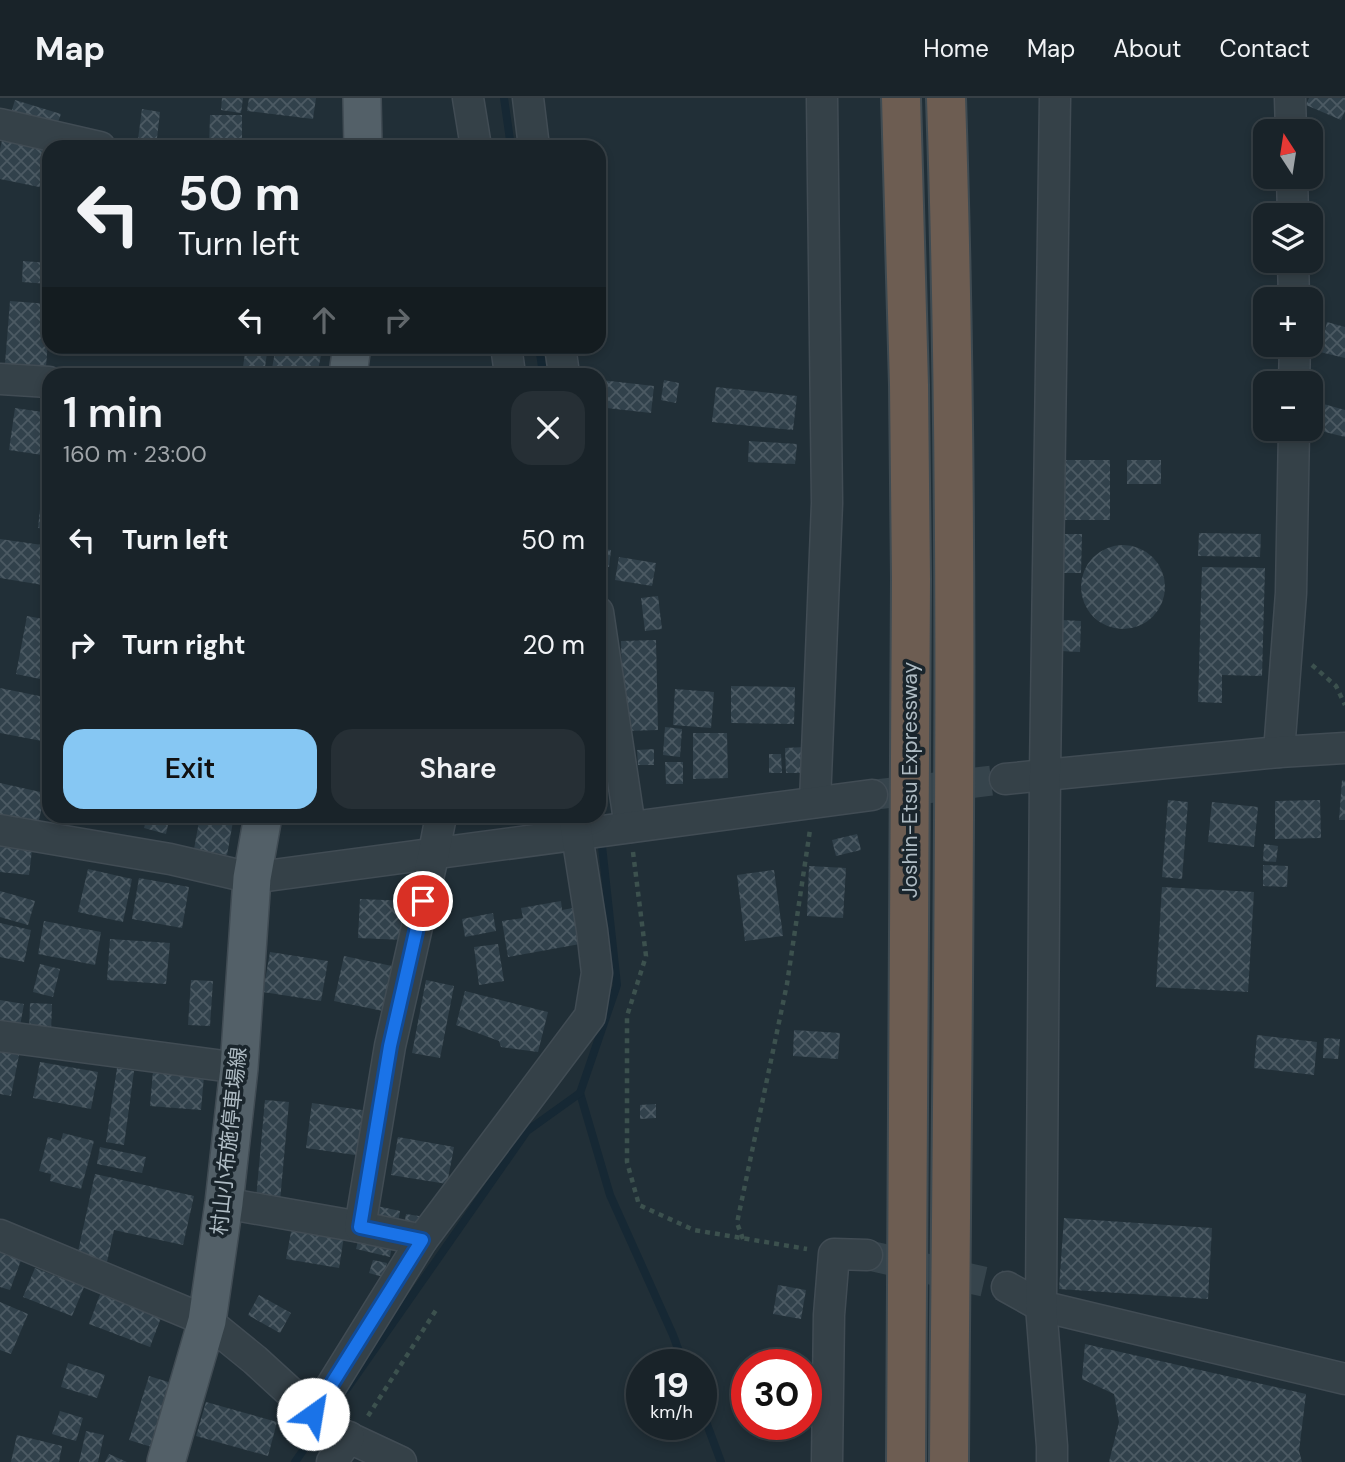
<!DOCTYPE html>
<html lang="en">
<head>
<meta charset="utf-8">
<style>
  body { margin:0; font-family:"DM Sans","Noto Sans JP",sans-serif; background:#262f35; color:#f1f3f6; height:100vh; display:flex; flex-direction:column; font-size:26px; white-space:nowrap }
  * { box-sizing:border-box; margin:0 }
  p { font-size:23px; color:#9fa4a8 }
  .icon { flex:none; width:38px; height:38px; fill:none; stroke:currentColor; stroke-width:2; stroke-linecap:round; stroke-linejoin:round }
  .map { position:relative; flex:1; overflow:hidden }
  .sheet { position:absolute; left:42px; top:270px; width:564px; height:455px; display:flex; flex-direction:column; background:#192329; border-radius:21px; box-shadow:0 4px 10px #0003,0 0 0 2px #374046 }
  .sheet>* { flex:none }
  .banner { position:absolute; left:42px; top:42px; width:564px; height:214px; border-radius:21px; box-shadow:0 4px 10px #0003,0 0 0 2px #374046; background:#192329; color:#f1f3f6; overflow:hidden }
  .needle { width:46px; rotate:348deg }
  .buttons { position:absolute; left:1253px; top:21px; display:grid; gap:14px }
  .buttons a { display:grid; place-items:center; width:70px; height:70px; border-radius:14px; background:#192329; box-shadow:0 4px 10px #0003,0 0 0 2px #374046; font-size:35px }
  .speed { position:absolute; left:626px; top:1251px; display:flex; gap:14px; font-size:35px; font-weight:700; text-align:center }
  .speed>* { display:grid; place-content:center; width:91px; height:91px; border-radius:50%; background:#192329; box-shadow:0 4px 10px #0003,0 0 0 2px #374046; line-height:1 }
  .speed small { font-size:18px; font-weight:400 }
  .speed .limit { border:10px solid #d22; background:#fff; color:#111 }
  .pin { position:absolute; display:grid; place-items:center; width:60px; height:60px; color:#fff; margin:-30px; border:4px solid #fff; border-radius:50%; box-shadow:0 2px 7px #0007 }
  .me { position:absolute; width:77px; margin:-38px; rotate:32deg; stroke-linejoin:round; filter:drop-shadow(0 0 5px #0008) }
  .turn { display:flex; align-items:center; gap:24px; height:147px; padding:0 21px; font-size:32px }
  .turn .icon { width:91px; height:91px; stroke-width:2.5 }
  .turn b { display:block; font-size:49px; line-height:60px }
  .lanes { display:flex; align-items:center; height:66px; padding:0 21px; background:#0003; justify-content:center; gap:35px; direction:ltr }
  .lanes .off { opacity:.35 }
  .round { display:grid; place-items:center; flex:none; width:74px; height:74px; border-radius:21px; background:#262f35 }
  .overview { display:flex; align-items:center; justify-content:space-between; height:119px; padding:0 21px }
  h1 { font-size:42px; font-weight:600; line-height:52px }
  .cta { display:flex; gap:14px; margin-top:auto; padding:14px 21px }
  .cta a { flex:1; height:80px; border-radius:21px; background:#86c7f3; color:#111; font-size:28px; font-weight:600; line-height:80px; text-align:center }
  .cta a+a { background:#262f35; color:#f1f3f6 }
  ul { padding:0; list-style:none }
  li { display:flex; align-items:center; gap:21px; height:105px; padding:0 21px }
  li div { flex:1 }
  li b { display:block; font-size:26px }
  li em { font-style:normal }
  header { display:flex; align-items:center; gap:42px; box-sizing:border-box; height:98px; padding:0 35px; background:#192329; border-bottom:2px solid #374046 }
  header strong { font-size:33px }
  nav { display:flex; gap:38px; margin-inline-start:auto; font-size:24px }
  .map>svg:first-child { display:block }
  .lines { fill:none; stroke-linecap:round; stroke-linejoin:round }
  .stream { stroke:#162834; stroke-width:8 }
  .building { fill:url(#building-cross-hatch) }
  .minor-tunnel { stroke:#36444c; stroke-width:30; stroke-dasharray:30 15; stroke-linecap:butt }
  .minor-casing { stroke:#414c54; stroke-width:33 }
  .major-casing { stroke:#414c54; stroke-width:40 }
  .highway-casing { stroke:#3f4b52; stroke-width:42 }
  .path { stroke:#3c514e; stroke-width:4.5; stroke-dasharray:5 5; stroke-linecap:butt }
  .minor { stroke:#354148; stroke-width:30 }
  .major { stroke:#536068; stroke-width:37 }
  .highway { stroke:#6d5d52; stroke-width:38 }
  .route-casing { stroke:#114b97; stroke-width:18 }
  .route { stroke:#1a73e8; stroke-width:12 }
  .labels { text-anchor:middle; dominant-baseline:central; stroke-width:7; stroke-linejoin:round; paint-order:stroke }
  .street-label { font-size:21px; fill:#afbcc4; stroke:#1a252c }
</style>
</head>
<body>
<header>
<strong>Map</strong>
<nav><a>Home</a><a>Map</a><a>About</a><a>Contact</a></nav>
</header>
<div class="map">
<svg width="1345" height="1364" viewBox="0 0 1345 1364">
  <defs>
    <pattern id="building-cross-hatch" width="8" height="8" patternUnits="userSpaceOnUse" patternTransform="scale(1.75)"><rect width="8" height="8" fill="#31414b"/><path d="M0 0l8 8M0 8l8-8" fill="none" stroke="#4c5a63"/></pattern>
  </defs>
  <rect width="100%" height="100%" fill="#212f37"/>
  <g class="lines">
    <g class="stream">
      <path d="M504,0l7,49"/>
      <path d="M539,248l4,28"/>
      <path d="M580,995l30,102 63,140 11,30"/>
      <path d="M346,1292l181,-259 53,-38 37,-108 -19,-176"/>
      <path d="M702,1313l19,51"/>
      <path d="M295,1364l25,-36"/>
    </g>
  </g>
  <g class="building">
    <path d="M222,0h21l-2,15 -20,-3z"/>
    <path d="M249,0h67l-3,21 -66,-8z"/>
    <path d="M1309,0h36v13l-4,9 -35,-15z"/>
    <path d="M15,2l46,14 -6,16 -45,-14z"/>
    <path d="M142,11l18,3 -4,35h-19z"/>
    <path d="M210,17h32v32h-33z"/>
    <path d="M3,38l46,10v43l-49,-10v-30z"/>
    <path d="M23,163l26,2v21l-27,-2z"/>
    <path d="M10,203l39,3v23l-3,40 -41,-3z"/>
    <path d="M1327,224l18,5v31l-25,-6z"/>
    <path d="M246,248h22l-4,28h-22z"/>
    <path d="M276,248h26l20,5 -5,23h-46z"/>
    <path d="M601,282l53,6 -3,27 -53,-6z"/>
    <path d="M664,282l15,3 -3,20 -15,-3z"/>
    <path d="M716,289l81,9 -4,34 -81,-8z"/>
    <path d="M1320,305l25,7v27l-32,-8z"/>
    <path d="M15,310l34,5v43l-40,-6z"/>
    <path d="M749,343l48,3 -2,20 -47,-2z"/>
    <rect x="1062" y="362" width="48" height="60"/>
    <rect x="1127" y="362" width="34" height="24"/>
    <path d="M40,411l9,1v19l-11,-1z"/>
    <path d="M1199,435l62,1 -1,23 -62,-1z"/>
    <path d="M1059,436h23l-1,39h-22z"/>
    <path d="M0,441l49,7v40l-49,-8z"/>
    <circle cx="1123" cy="489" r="42"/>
    <path d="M604,451l7,1 -2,17 -7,-1z"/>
    <path d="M619,459l37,6 -4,23 -37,-6z"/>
    <path d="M1202,469l63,1 -3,108 -40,-1v28l-24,-1z"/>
    <path d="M658,498l4,33 -17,2 -4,-33z"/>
    <path d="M27,518l22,4v40l-4,20 -29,-6z"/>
    <path d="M1061,522l20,1 -1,31 -20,-1z"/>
    <path d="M656,542l2,90 -34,1 -3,-90z"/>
    <path d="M731,588l64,1 -1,37 -63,-1z"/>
    <path d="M0,590l49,10v32l-2,12 -47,-9z"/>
    <path d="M675,591l39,3 -3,36 -38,-3z"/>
    <path d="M665,629l17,2 -2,28 -17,-2z"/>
    <path d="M693,635h34l1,45 -35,1z"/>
    <path d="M805,649v26h-19l-1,-25z"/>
    <path d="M654,651v16h-16l-1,-15z"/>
    <path d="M769,656h12l1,19h-13z"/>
    <path d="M665,664h18v22h-17z"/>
    <path d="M1342,682l3,1v39h-6z"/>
    <path d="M0,685l45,10 -8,36 -37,-8z"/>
    <path d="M1168,702l20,2 -6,77 -20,-2z"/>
    <path d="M1320,702l1,38 -46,1v-38z"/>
    <path d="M1212,704l46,5 -4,40 -46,-5z"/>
    <path d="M147,718h23l-4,18 -22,-6z"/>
    <path d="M200,718h34l-7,39 -33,-6z"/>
    <path d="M857,736l4,16 -25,6 -4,-16z"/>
    <path d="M1264,746l14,2 -2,16 -13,-1z"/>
    <path d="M0,748l32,4 -3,25 -29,-3z"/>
    <path d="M1263,767l25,1 -1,21 -24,-1z"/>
    <path d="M809,768l37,2 -3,50 -36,-2z"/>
    <path d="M88,771l44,10 -9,43 -45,-10z"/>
    <path d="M774,772l9,66 -38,5 -8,-66z"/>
    <path d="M139,780l50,9 -7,41 -50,-9z"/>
    <path d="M1162,789l92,5 -6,100 -92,-5z"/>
    <path d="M0,793l35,10 -7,24 -28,-8z"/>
    <path d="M360,801l48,2 -2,39 -48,-2z"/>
    <path d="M561,803l1,9 11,-2 7,36 -72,13 -6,-36 21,-3 -2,-10z"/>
    <path d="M493,815l3,18 -31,6 -3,-18z"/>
    <path d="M44,823l57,11 -6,33 -57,-11z"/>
    <path d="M0,825l31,7 -7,32 -24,-5z"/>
    <path d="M110,841l60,4 -4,41 -59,-4z"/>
    <path d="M498,846l6,37 -25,4 -5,-38z"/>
    <path d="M270,854l58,9 -7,40 -58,-9z"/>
    <path d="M344,858l53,11 -9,45 -54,-11z"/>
    <path d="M40,866l20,5 -7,28 -20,-5z"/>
    <path d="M191,882l22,1 -3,45 -22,-1z"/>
    <path d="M426,882l28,6 -14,72 -28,-5z"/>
    <path d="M465,893l83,21 -10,40 -37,-5 -2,-6 -43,-16z"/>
    <path d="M0,902l24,4 -5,27 -19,-3z"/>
    <path d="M30,905l22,1 -1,29 -22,-1z"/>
    <path d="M794,932l46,3 -2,26 -45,-3z"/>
    <path d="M1257,937l60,7 -3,33 -60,-7z"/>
    <path d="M1324,940l16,1 -2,20 -15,-1z"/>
    <path d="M0,953l19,4 -8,41 -11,-2z"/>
    <path d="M40,964l58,10 -7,37 -58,-11z"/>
    <path d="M117,970l17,3 -10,74 -18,-3z"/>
    <path d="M153,973l51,5 -3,34 -51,-4z"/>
    <path d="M265,1002l24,2 -9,99 -24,-2z"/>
    <path d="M312,1005l57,8 -7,45 -56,-8z"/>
    <path d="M656,1006v14l-16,1v-14z"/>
    <path d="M63,1035l31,8 -13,48 -31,-8 1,-7 -12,-3 9,-34 13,4z"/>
    <path d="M398,1039l56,10 -7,37 -56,-9z"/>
    <path d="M100,1049l46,10 -4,16 -45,-9z"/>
    <path d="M95,1076l99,22 -11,49 -69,-15 -7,32 -30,-6z"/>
    <path d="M377,1108l23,5 -3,18 -24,-5z"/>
    <path d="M406,1116l19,3 -2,13 -19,-3z"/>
    <path d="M1064,1120l148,10 -4,71 -149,-10z"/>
    <path d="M293,1123l52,9 -6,38 -53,-9z"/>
    <path d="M360,1135l33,7 -3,17 -34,-8z"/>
    <path d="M0,1149l23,8 -13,35 -10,-3z"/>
    <path d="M373,1162l14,3 -4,14 -14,-4z"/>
    <path d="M35,1170l49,19 -12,29 -49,-19z"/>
    <path d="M778,1187l28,5 -5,29 -28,-5z"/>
    <path d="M101,1194l61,23 -12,32 -61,-23z"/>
    <path d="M259,1197l32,18 -11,20 -32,-18z"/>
    <path d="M0,1204l28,12 -17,40 -11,-4z"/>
    <path d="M1085,1246l221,50 -7,57 3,11h-193l10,-40 -5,-28 -32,-15z"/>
    <path d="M68,1265l37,12 -8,23 -36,-11z"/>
    <path d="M149,1278l26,8 -20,64 -26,-8z"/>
    <path d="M206,1304l71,20 -9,34 -72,-20z"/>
    <path d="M60,1313l23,7 -7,23 -24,-7z"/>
    <path d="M86,1333l18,4 -6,27h-19z"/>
    <path d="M17,1337l45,11 -3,16h-48z"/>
    <path d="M109,1356l18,8h-22z"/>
  </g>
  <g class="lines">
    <g class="minor-tunnel">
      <path d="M872,697l133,-16"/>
      <path d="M867,1157l140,32"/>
    </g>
    <g class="minor-casing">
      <g id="minor">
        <path d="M468,0l8,49"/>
        <path d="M528,0l6,49"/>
        <path d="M1290,0l1,33"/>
        <path d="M0,26l100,23"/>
        <path d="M1292,79l1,38"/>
        <path d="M1293,163l1,38"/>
        <path d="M506,248l4,28"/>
        <path d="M560,248l4,28"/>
        <path d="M0,281l49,3"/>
        <path d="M1294,285l1,-38"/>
        <path d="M598,514l32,215"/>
        <path d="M1279,654l12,-159 3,-164"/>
        <path d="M1005,681l274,-27 66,-4"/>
        <path d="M815,704l12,-299 -5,-405"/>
        <path d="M0,732l170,29 82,19 620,-83"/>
        <path d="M0,938l239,32"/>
        <path d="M224,1105l136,24 62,13"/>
        <path d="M360,1129l30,-181 44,-194 7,-36"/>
        <path d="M0,1137l207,86 48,39 59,54 25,19 62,29"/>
        <path d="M1007,1189l34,19 304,73"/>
        <path d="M314,1316l108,-174 168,-224 7,-43 -5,-43 -18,-114"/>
        <path d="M332,1364l17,-25"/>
        <path d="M827,1364l2,-147 5,-61 33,1"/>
        <path d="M1052,1364v-16l-11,-140 4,-532 10,-676"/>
      </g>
    </g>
    <g class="major-casing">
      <g id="major">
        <path d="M362,0l1,49"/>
        <path d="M348,276l4,-28"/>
        <path d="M166,1364l41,-141 17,-118 15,-135 13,-190 11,-62"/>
      </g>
    </g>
    <g class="highway-casing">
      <g id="highway">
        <path d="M901,0l8,287 2,194 -5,883"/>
        <path d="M946,0c15,454 6,909 3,1364"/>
      </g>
    </g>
    <g class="path">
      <path d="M1312,567l24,21 9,19"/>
      <path d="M633,754l13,104 -19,60v146l12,43 55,25 113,19"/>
      <path d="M743,1141l-6,-16 50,-239 23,-154"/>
      <path d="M368,1318l70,-109"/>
    </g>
    <use href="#minor" class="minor"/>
    <use href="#major" class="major"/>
    <use href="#highway" class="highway"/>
  </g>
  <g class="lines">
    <g class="route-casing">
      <path id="route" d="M313,1316l109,-174 -62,-13 30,-181 33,-145"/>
    </g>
    <use href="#route" class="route"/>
  </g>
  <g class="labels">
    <g class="street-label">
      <text transform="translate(910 682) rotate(-90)">Joshin-Etsu Expressway</text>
      <text transform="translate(229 1043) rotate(-84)">村山小布施停車場線</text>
    </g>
  </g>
</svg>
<div class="buttons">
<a><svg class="needle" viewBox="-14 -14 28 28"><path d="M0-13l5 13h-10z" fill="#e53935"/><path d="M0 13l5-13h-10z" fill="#9fa4a8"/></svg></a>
<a><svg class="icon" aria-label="layers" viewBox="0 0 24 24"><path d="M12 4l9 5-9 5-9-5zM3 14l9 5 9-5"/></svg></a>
<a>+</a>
<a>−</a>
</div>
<div class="speed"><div>19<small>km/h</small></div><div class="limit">30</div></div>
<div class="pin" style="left:423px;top:803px;background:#d93025"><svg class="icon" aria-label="arrive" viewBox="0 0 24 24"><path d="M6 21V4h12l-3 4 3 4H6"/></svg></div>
<svg class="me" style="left:313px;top:1316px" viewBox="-20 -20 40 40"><circle r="19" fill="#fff"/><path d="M0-13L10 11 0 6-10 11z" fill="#1a73e8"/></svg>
<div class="banner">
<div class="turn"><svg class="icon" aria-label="left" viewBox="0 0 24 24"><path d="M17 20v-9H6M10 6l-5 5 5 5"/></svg><div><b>50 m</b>Turn left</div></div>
<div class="lanes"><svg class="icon" aria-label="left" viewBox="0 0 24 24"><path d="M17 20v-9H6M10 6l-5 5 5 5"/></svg><svg class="icon off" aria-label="ahead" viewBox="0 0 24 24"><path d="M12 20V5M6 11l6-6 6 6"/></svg><svg class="icon off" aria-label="right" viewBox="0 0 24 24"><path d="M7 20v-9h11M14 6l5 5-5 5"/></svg></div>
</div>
<section class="sheet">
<div class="overview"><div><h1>1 min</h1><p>160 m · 23:00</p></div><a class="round"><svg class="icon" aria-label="close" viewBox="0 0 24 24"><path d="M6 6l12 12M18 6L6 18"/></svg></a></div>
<ul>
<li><svg class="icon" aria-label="left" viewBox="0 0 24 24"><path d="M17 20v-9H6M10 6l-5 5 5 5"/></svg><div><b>Turn left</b></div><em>50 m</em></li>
<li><svg class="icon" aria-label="right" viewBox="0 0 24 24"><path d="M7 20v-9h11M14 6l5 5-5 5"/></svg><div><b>Turn right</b></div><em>20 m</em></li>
</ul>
<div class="cta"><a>Exit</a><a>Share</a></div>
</section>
</div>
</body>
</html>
